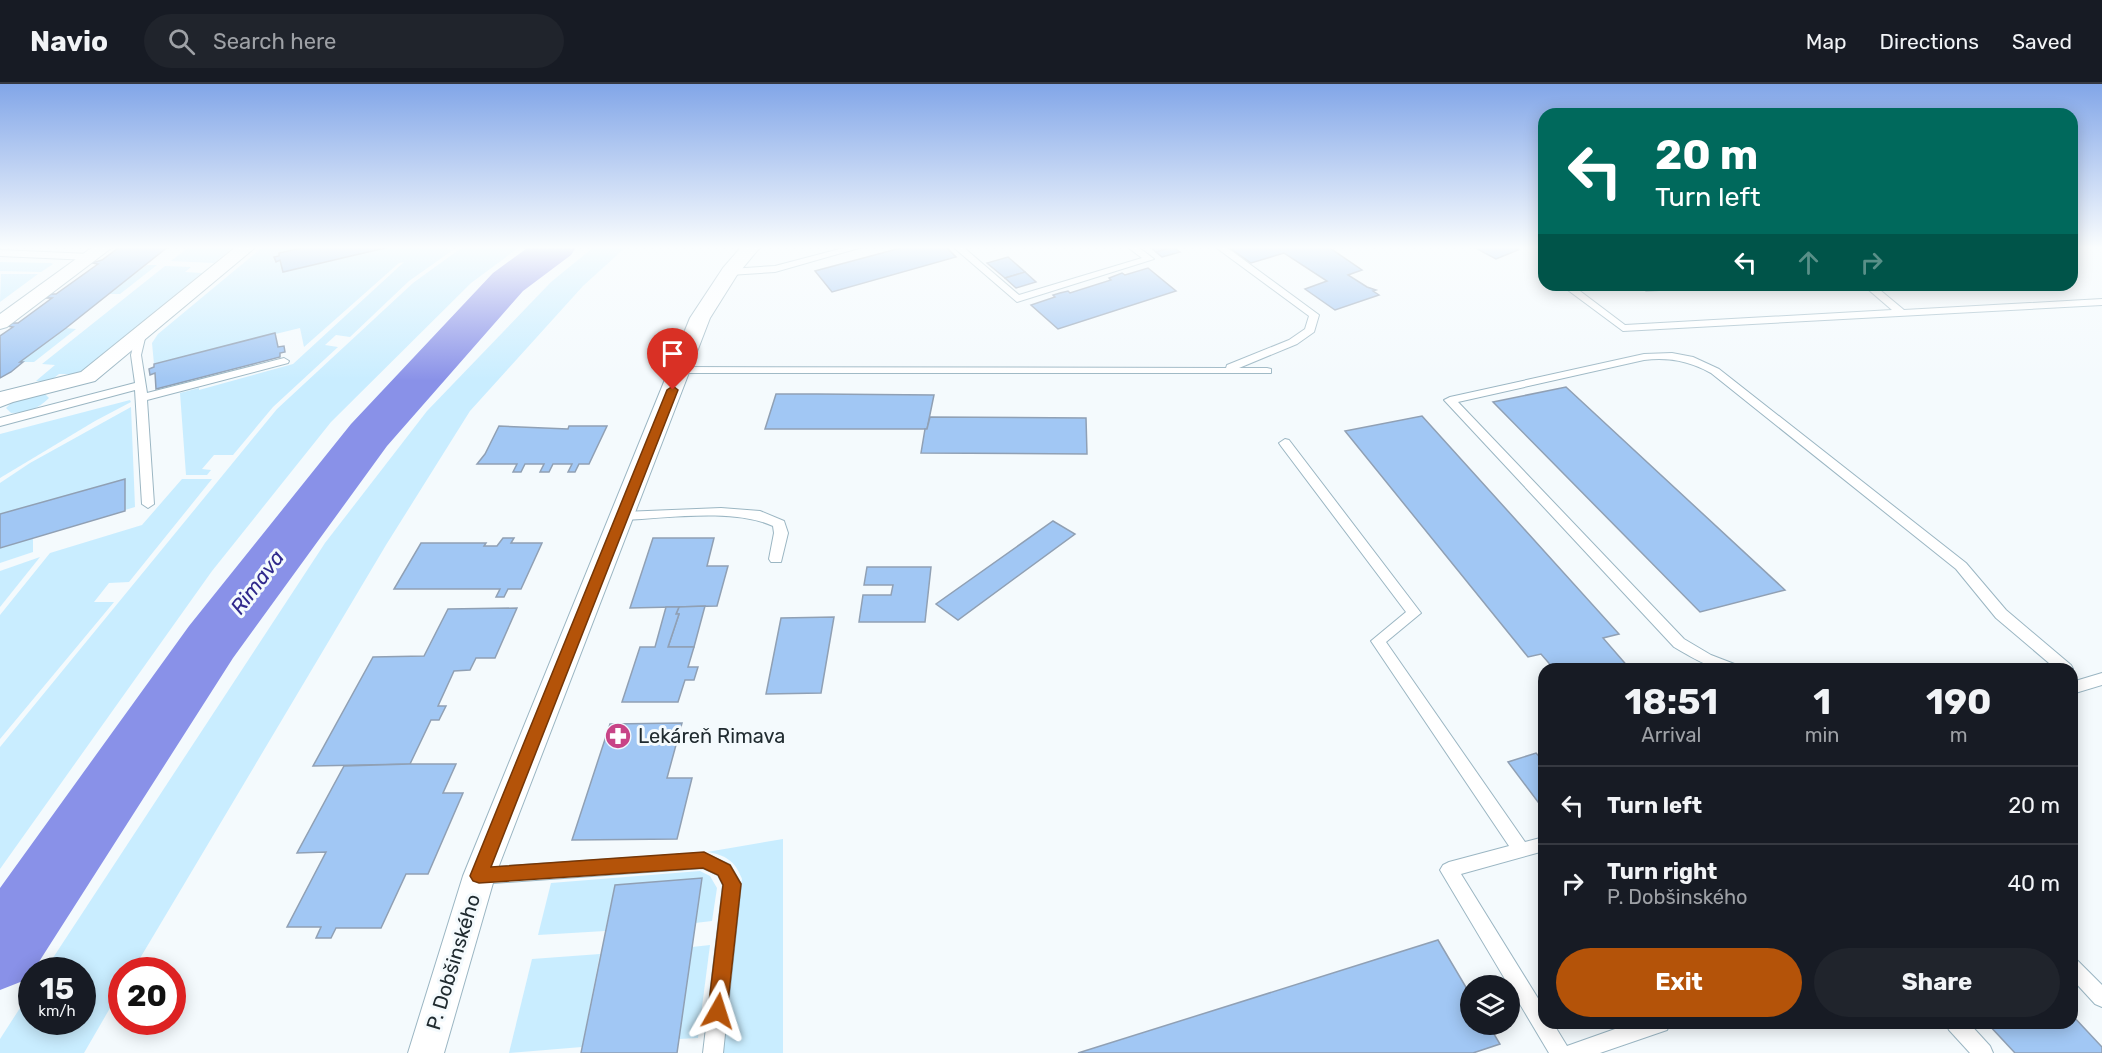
<!DOCTYPE html>
<html lang="en">
<head>
<meta charset="utf-8">
<style>
  body { margin:0; font-family:Rubik,sans-serif; background:#20242c; color:#f1f3f6; height:100vh; display:flex; flex-direction:column; font-size:22px; white-space:nowrap }
  * { box-sizing:border-box; margin:0 }
  p { font-size:20px; color:#9ea1a6 }
  .icon { flex:none; width:33px; height:33px; fill:none; stroke:currentColor; stroke-width:2; stroke-linecap:round; stroke-linejoin:round }
  .map { position:relative; flex:1; overflow:hidden }
  .sheet { position:absolute; left:1538px; top:579px; width:540px; height:366px; display:flex; flex-direction:column; background:#171b24; border-radius:18px; box-shadow:0 3px 15px #0003 }
  .sheet>* { flex:none }
  .top-card { position:absolute; left:1538px; top:24px; width:540px; height:183px; border-radius:18px; box-shadow:0 3px 15px #0003; background:#00695c; color:#fff; overflow:hidden }
  .buttons { position:absolute; left:1460px; top:891px; display:grid; gap:12px }
  .buttons a { display:grid; place-items:center; width:60px; height:60px; border-radius:50%; background:#171b24; box-shadow:0 3px 15px #0003; font-size:30px }
  .speed { position:absolute; left:18px; top:873px; display:flex; gap:12px; font-size:30px; font-weight:700; text-align:center }
  .speed>* { display:grid; place-content:center; width:78px; height:78px; border-radius:50%; background:#171b24; box-shadow:0 3px 15px #0003; line-height:1 }
  .speed small { font-size:15px; font-weight:400 }
  .speed .limit { border:9px solid #d22; background:#fff; color:#111 }
  .pin { position:absolute; display:grid; place-items:center; width:51px; height:51px; color:#fff; margin:-62px -26px; border-radius:50% 50% 50% 0; rotate:-45deg; box-shadow:0 0 6px #0007 }
  .pin .icon { rotate:45deg }
  .me { position:absolute; width:66px; margin:-33px; rotate:6deg; stroke-linejoin:round; filter:drop-shadow(0 0 4px #0008) }
  .turn { display:flex; align-items:center; gap:21px; height:126px; padding:0 18px; font-size:27px }
  .turn .icon { width:78px; height:78px; stroke-width:2.5 }
  .turn b { display:block; font-size:42px; line-height:51px }
  .lanes { display:flex; align-items:center; height:57px; padding:0 18px; background:#0003; justify-content:center; gap:30px; direction:ltr }
  .lanes .off { opacity:.35 }
  .eta { display:flex; justify-content:space-evenly; align-items:center; height:102px; text-align:center }
  .eta b { font-size:36px; font-weight:700; line-height:42px }
  .primary-button { display:flex; gap:12px; margin-top:auto; padding:12px 18px }
  .primary-button a { flex:1; height:69px; border-radius:36px; background:#b45309; color:#fff; font-size:24px; font-weight:700; line-height:69px; text-align:center }
  .primary-button a+a { background:#20242c; color:#f1f3f6 }
  ul { padding:0; list-style:none }
  li { display:flex; align-items:center; gap:18px; height:78px; padding:0 18px; border-top:2px solid #363941 }
  li div { flex:1 }
  li b { display:block; font-size:22px }
  li em { font-style:normal }
  header { display:flex; align-items:center; gap:36px; box-sizing:border-box; height:84px; padding:0 30px; background:#171b24; border-bottom:2px solid #363941 }
  header strong { font-size:28px }
  nav { display:flex; gap:33px; margin-inline-start:auto; font-size:21px }
  .search { width:420px; height:54px; background:#20242c; display:flex; align-items:center; gap:15px; box-sizing:border-box; padding:0 21px; border-radius:33px; color:#9ea1a6; font-size:22px }
  .map>svg:first-child { display:block }
  .green { fill:#c9edff }
  .lines { fill:none; stroke-linecap:round; stroke-linejoin:round }
  .river { fill:#8991e8; fill-rule:evenodd }
  .building { fill:#a1c7f4; stroke:#90a0b4; stroke-width:1.5 }
  .service-casing { stroke:#9bb6c3; stroke-width:2 }
  .minor-casing { stroke:#9bb6c3; stroke-width:2 }
  .service { fill:#fff; fill-rule:evenodd }
  .minor { fill:#fff; fill-rule:evenodd }
  .route { fill:#b45309; stroke:#753606; stroke-width:1.5 }
  .labels { text-anchor:middle; dominant-baseline:central; stroke-width:6; stroke-linejoin:round; paint-order:stroke }
  .poi-label { font-size:20px; fill:#202b30; stroke:#f4fafd; text-anchor:start }
  .street-label { font-size:20px; fill:#202b30; stroke:#f4fafd }
  .water-label { font-size:21px; font-style:italic; fill:#30298c; stroke:#f4fafd }
</style>
</head>
<body>
<header>
<strong>Navio</strong>
<div class="search"><svg class="icon" aria-label="search" viewBox="0 0 24 24"><circle cx="10" cy="10" r="6"/><path d="M15 15l6 6"/></svg>Search here</div>
<nav><a>Map</a><a>Directions</a><a>Saved</a></nav>
</header>
<div class="map">
<svg width="2102" height="969" viewBox="0 0 2102 969">
  <rect width="100%" height="100%" fill="#f4fafd"/>
  <g class="green">
    <path d="M190,162h45l-21,17 -43,-2z"/>
    <path d="M264,162h46l-31,7v3l-5,1 2,4 4,-1 4,12 104,-26h5l1,2 10,-2h40l-2,2 11,2 -44,31 -59,56 -14,-2 -11,10 13,2 -65,60 -40,48h-19l-12,14 9,1 -4,5h-21l-6,-82 19,-5v2l94,-26 111,-102 -5,1 -95,84 -4,-19 -146,36 -2,-21 6,-9z"/>
    <path d="M464,162h57l-50,37 -140,139 -119,149 -212,298v-122l277,-338 136,-126z"/>
    <path d="M595,162h32l-44,40 -113,125 -84,134 -253,425h-11l-1,19 -37,64h-84v-14l31,-48 1,31h50v-52h-37l280,-427 102,-132 124,-129z"/>
    <path d="M0,178l51,1 2,1 -12,8 -41,-1z"/>
    <path d="M147,181h10l-37,29h-13z"/>
    <path d="M165,182l26,1 -6,5 17,1 -123,101h-20l-9,7h-14l19,-16 -13,-1z"/>
    <path d="M1,190h37l-38,28z"/>
    <path d="M66,244l10,1 -42,33h-14z"/>
    <path d="M43,308l6,6c-11,11 -22,15 -38,15l-5,-5 10,-10z"/>
    <path d="M130,316l1,2 -36,19 -95,57v-44z"/>
    <path d="M131,323l4,100 -10,3v-30l-125,34v-31l30,-20z"/>
    <path d="M182,395h30l-83,103 -20,1 -15,19h20l-114,137v-124l50,-62 92,-28z"/>
    <path d="M33,454v14l-33,11v-15z"/>
    <path d="M40,473l-40,50v-36z"/>
    <path d="M783,755v214h-60l19,-174c-7,-18 -16,-24 -35,-27z"/>
    <path d="M700,787l10,5 7,12 -5,33 -17,2 7,-45 -87,7 -10,46 -67,4 13,-52z"/>
    <path d="M710,861l-12,93 -19,1 13,-92z"/>
    <path d="M600,870l-18,93 -73,6 23,-94z"/>
  </g>
  <g class="lines">
    <path class="river" d="M530,162h47l-6,9 -48,36 -136,155 -154,212 -205,321 -28,11v-102l189,-262 162,-202 142,-151z"/>
  </g>
  <g class="building">
    <path d="M121,162h48l-103,82 -46,34h3l-12,10 -11,6v-42l13,-9 -6,-1 4,-3h7l34,-25h-6l5,-4h5l42,-30 -6,-1 10,-3z"/>
    <path d="M310,162h78l1,1 -106,25 -3,-12 -4,2 -2,-5 5,-1v-3z"/>
    <path d="M908,162h37l11,11 -124,35 -17,-21z"/>
    <path d="M1155,162h17l1,1 -17,5 -6,-5z"/>
    <path d="M1227,162h100l35,24 -14,5 19,12 9,3 -3,1 6,4 -44,15 -30,-21 22,-8 -43,-28 -33,10z"/>
    <path d="M1472,162h38l8,4 -22,9z"/>
    <path d="M1173,163l7,5 -18,5 -6,-5z"/>
    <path d="M1008,173l17,15 -20,6 -18,-15z"/>
    <path d="M1148,184l28,23 -118,38 -27,-24 24,-8 -2,-2 7,-2 8,-2 2,2 41,-13 -2,-2 13,-5 3,2z"/>
    <path d="M1025,188l11,10 -20,6 -11,-10z"/>
    <path d="M1641,201h112l-107,6z"/>
    <path d="M275,249l3,14 6,-1 1,6 -5,1v4l-124,32 -1,-16 -5,2 -1,-6 5,-2v-3z"/>
    <path d="M1566,303l219,203 -85,22 -207,-210z"/>
    <path d="M776,310h41l117,1 -7,34h-162z"/>
    <path d="M1422,332l197,218 -16,4 27,31h-76l-13,-15 -13,3 -183,-226z"/>
    <path d="M930,333l156,1 1,36 -166,-1 4,-24h2z"/>
    <path d="M499,342l69,3 1,-3h38l-18,38h-10l-4,8h-7l4,-8h-19l-4,8h-9l4,-8h-19l-4,8h-8l4,-8h-40l8,-10z"/>
    <path d="M125,395v32l-125,37v-34z"/>
    <path d="M1053,437l22,13 -117,86 -22,-16z"/>
    <path d="M503,454h11l-3,5h31l-21,46h-13l-4,8h-8l4,-8h-106l27,-46h65l-2,3h13z"/>
    <path d="M653,454h61l-7,28h21l-11,40 -87,2z"/>
    <path d="M867,483h64l-6,55h-66l4,-27h28l2,-10h-29z"/>
    <path d="M705,522l-11,41h-26l11,-33h-3l3,-7z"/>
    <path d="M666,523h13l-3,7h3l-11,33h26l-6,20h10l-4,13h-9l-7,22h-56l18,-55h15z"/>
    <path d="M517,524l-22,50h-19l-6,12 -16,1 -16,35h8l-7,14h-8l-21,44 -97,2 60,-109 51,-1 24,-47z"/>
    <path d="M834,533l-13,76 -55,1 15,-76z"/>
    <path d="M682,639l-15,55h25l-15,61 -105,1 38,-116z"/>
    <path d="M1536,669l8,9v48l-36,-48z"/>
    <path d="M410,680h46l-13,29h20l-35,81h-22l-25,54h-45l-5,10h-15l5,-11h-34l39,-75 -29,1 47,-87z"/>
    <path d="M702,794l-25,175h-96l34,-168z"/>
    <path d="M1438,856l32,54v30h18l12,20 -27,9h-395z"/>
    <path d="M2072,931l30,32v6h-87l-28,-30h85z"/>
  </g>
  <g class="lines">
    <g class="service-casing">
      <g id="service">
        <path d="M851,162h15l-91,26 -45,3 -5,-3 5,-3 45,-3z"/>
        <path d="M952,162h10l57,49 123,-37 -16,-12h11l17,13 -137,43z"/>
        <path d="M1214,162h11l94,69 -5,17 -17,12 -58,24h28l4,1v4h-591l-6,-3 6,-3 546,1 1,-3 62,-25 16,-11 4,-13z"/>
        <path d="M1535,162h9v8z"/>
        <path d="M0,166l90,4 5,3 -5,3 -90,-4z"/>
        <path d="M1561,201h11l53,40 267,-15 -29,-25h11l30,25 198,-11v6l-479,26z"/>
        <path d="M141,247l5,3 -5,21 6,38 137,-35 5,3 -1,2 -141,37 7,104 -6,4 -6,-4 -7,-114 -135,36v-8l135,-35 -4,-28 5,-21z"/>
        <path d="M1672,269l21,4 26,12 247,194 40,47 65,55 2,4 -1,3v-3h-16l-60,-51 -40,-49 -245,-196c-22,-12 -42,-16 -67,-13l-186,42 226,237 27,16 26,10 2,4c-30,0 -39,-7 -65,-22l-230,-247 6,-3 194,-43z"/>
        <path d="M1285,355l4,1 132,173 -35,29 139,200 19,-5v14l-83,23 83,134v15h9l14,23 65,-23h38l-3,7 -67,23h-51l-109,-183 3,-5 6,-3 60,-16 -138,-205 35,-29 -125,-166 -2,-3z"/>
        <path d="M721,424l39,3 24,10 4,12 -7,29h-10l-2,-3 5,-26 -1,-7c-39,-18 -107,-8 -150,-6l-6,-4 6,-4z"/>
        <path d="M2102,589v12l-30,9v-12z"/>
        <path d="M704,769l26,12 11,19 -18,169h-20l20,-168 -5,-10 -15,-7 -224,16 -6,-3 -3,-5 3,-5 6,-3z"/>
        <path d="M2072,874l6,3 24,24v22l-7,-3 -23,-25z"/>
        <path d="M1946,939h23l21,23 3,7h-23l-21,-23z"/>
      </g>
    </g>
    <g class="minor-casing">
      <g id="minor">
        <path d="M94,162h20l-107,81 -7,2v-15z"/>
        <path d="M237,162h20l-162,135 -82,21 -13,5v-15l81,-20z"/>
        <path d="M742,162h19l-24,29 -27,43 -215,558 -51,177h-36l55,-177 227,-558 33,-50z"/>
      </g>
    </g>
    <use href="#service" class="service"/>
    <use href="#minor" class="minor"/>
  </g>
  <linearGradient id="sky" x2="0" y2="1"><stop stop-color="#82a6e8"/><stop offset="0.55" stop-color="#fafdfe"/><stop offset="1" stop-color="#fafdfe" stop-opacity="0"/></linearGradient>
  <rect width="2102" height="297" fill="url(#sky)"/>
  <path class="route" d="M673,302l5,4 -187,477 213,-15 26,13 11,19 -14,127 -2,6 -7,3 -7,-3 -3,-6 15,-126 -5,-10 -15,-7 -224,15 -6,-2 -3,-5 197,-486z"/>
  <defs>
    <g id="pharmacy-disc" transform="scale(1.35)"><circle r="9.5" fill="#c84487" stroke="#f4fafd"/><path d="M-2-6h4v4h4v4h-4v4h-4v-4h-4v-4h4Z" fill="#fff"/></g>
  </defs>
  <g fill-rule="evenodd">
    <use href="#pharmacy-disc" x="618" y="652"/>
  </g>
  <g class="labels">
    <g class="poi-label">
      <text x="638" y="652">Lekáreň Rimava</text>
    </g>
    <g class="street-label">
      <text transform="translate(453 878) rotate(-73)">P. Dobšinského</text>
    </g>
    <g class="water-label">
      <text transform="translate(257 498) rotate(-53)">Rimava</text>
    </g>
  </g>
</svg>
<div class="buttons">
<a><svg class="icon" aria-label="layers" viewBox="0 0 24 24"><path d="M12 4l9 5-9 5-9-5zM3 14l9 5 9-5"/></svg></a>
</div>
<div class="speed"><div>15<small>km/h</small></div><div class="limit">20</div></div>
<div class="pin" style="left:673px;top:306px;background:#d93025"><svg class="icon" aria-label="arrive" viewBox="0 0 24 24"><path d="M6 21V4h12l-3 4 3 4H6"/></svg></div>
<svg class="me" style="left:718px;top:927px" viewBox="-20 -20 40 40"><path d="M0-17L14 15 0 8-14 15z" fill="#b45309" stroke="#fff" stroke-width="4"/></svg>
<div class="top-card">
<div class="turn"><svg class="icon" aria-label="left" viewBox="0 0 24 24"><path d="M17 20v-9H6M10 6l-5 5 5 5"/></svg><div><b>20 m</b>Turn left</div></div>
<div class="lanes"><svg class="icon" aria-label="left" viewBox="0 0 24 24"><path d="M17 20v-9H6M10 6l-5 5 5 5"/></svg><svg class="icon off" aria-label="ahead" viewBox="0 0 24 24"><path d="M12 20V5M6 11l6-6 6 6"/></svg><svg class="icon off" aria-label="right" viewBox="0 0 24 24"><path d="M7 20v-9h11M14 6l5 5-5 5"/></svg></div>
</div>
<section class="sheet">
<div class="eta">
<div><b>18:51</b><p>Arrival</p></div>
<div><b>1</b><p>min</p></div>
<div><b>190</b><p>m</p></div>
</div>
<ul>
<li><svg class="icon" aria-label="left" viewBox="0 0 24 24"><path d="M17 20v-9H6M10 6l-5 5 5 5"/></svg><div><b>Turn left</b></div><em>20 m</em></li>
<li><svg class="icon" aria-label="right" viewBox="0 0 24 24"><path d="M7 20v-9h11M14 6l5 5-5 5"/></svg><div><b>Turn right</b><p>P. Dobšinského</p></div><em>40 m</em></li>
</ul>
<div class="primary-button"><a>Exit</a><a>Share</a></div>
</section>
</div>
</body>
</html>
